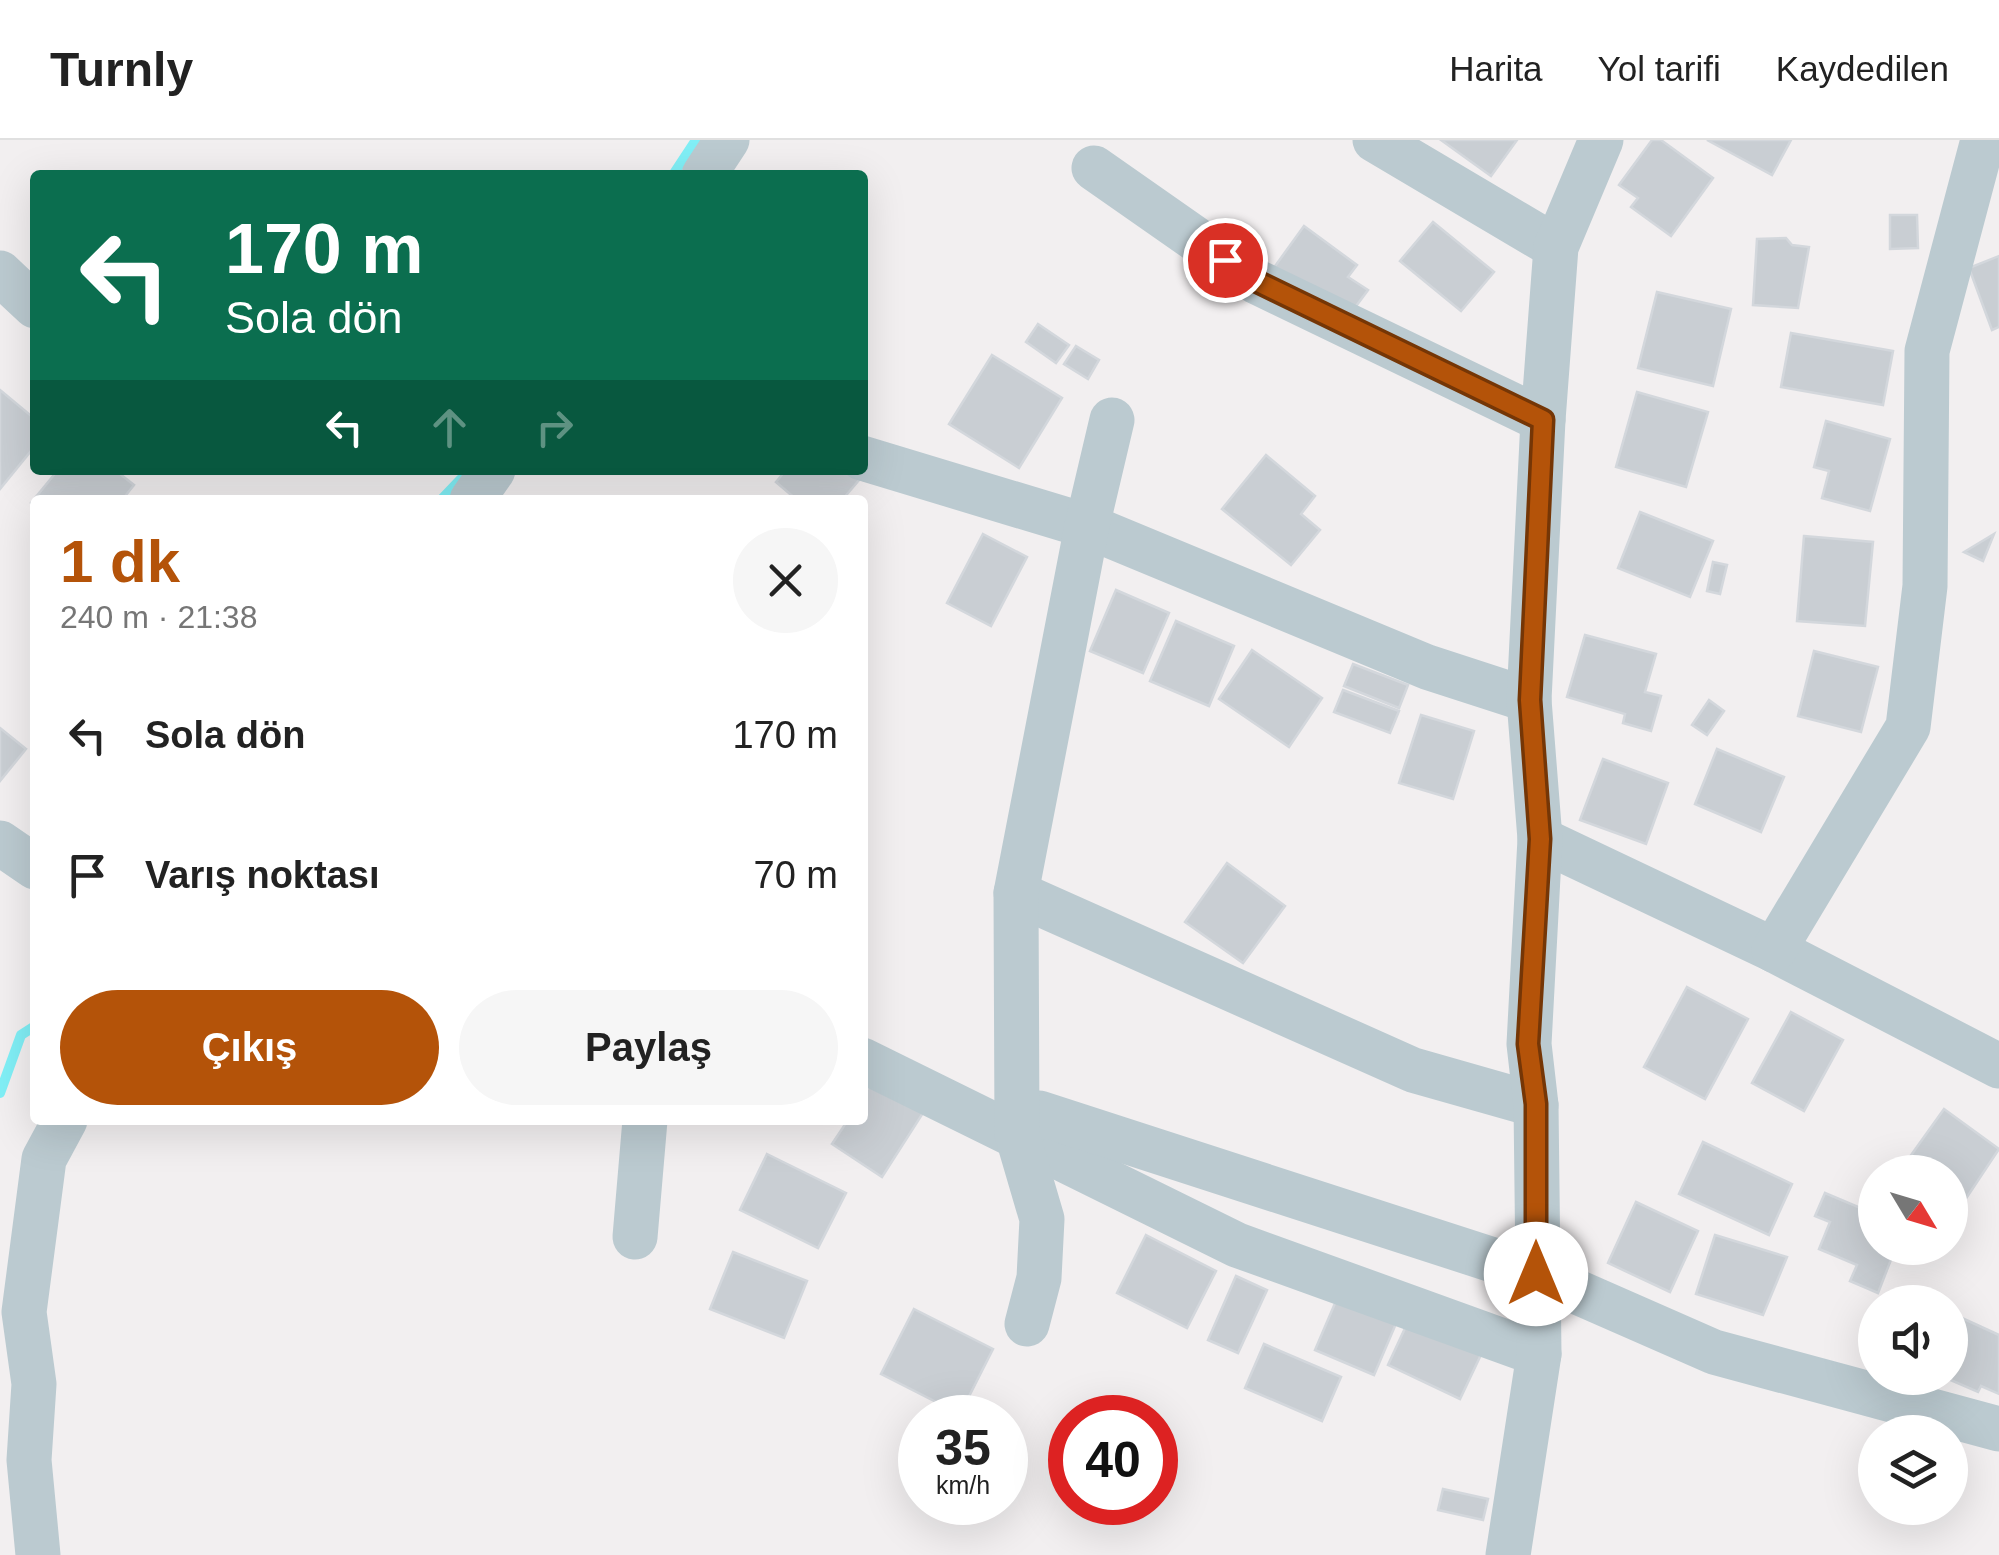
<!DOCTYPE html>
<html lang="tr">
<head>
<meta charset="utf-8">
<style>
  body { margin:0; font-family:Helvetica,sans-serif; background:#f6f6f6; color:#222; height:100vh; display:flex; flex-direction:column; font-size:38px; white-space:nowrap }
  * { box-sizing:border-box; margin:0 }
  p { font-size:32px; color:#767676 }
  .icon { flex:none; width:55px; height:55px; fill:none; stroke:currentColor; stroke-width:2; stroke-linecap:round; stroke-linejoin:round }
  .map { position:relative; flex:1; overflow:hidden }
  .panel { position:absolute; left:30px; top:355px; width:838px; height:630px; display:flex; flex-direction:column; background:#fff; border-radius:10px; box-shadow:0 10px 40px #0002 }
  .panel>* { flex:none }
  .top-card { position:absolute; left:30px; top:30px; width:838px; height:305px; border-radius:10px; box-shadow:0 10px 40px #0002; background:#0b6e4f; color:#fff; overflow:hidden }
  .needle { width:65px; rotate:128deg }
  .controls { position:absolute; left:1858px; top:1015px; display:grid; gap:20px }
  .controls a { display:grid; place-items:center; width:110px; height:110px; border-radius:50%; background:#fff; box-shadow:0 10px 40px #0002; font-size:50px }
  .speed { position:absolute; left:898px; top:1255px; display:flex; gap:20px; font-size:50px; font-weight:700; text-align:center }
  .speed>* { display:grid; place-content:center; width:130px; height:130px; border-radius:50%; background:#fff; box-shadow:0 10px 40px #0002; line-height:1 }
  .speed small { font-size:25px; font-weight:400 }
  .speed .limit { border:15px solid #d22; background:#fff; color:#111 }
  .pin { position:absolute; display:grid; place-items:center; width:85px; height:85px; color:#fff; margin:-42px; border:5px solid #fff; border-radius:50%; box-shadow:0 2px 10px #0007 }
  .me { position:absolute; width:110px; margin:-55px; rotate:0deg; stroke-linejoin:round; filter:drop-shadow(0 0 8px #0008) }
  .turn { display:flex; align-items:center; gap:35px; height:210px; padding:0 30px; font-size:45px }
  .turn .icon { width:130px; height:130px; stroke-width:2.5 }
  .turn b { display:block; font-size:70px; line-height:85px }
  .lanes { display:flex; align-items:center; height:95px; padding:0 30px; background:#0003; justify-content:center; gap:50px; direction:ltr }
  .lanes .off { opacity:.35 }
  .round { display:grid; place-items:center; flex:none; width:105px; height:105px; border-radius:52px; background:#f6f6f6 }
  .summary { display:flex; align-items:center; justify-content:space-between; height:170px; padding:0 30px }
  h1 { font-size:60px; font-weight:800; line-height:75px; color:#b45309 }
  .action { display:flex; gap:20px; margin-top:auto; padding:20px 30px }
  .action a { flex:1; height:115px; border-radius:60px; background:#b45309; color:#fff; font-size:40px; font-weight:800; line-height:115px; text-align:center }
  .action a+a { background:#f6f6f6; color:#222 }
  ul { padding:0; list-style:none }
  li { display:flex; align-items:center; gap:30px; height:140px; padding:0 30px }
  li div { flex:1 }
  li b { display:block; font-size:38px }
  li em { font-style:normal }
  header { display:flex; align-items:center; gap:60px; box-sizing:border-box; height:140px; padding:0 50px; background:#fff; border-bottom:2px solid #e0e0e0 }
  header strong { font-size:48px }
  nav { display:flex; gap:55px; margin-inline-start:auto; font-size:35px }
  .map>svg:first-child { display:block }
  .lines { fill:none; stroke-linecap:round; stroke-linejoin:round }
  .stream { stroke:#81eff6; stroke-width:10 }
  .building { fill:#c9ced3; stroke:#d3d7dc; stroke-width:2.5 }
  .minor { stroke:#bbcad0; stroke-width:45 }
  .route-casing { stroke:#753606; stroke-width:25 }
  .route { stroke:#b45309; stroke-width:18 }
</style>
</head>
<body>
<header>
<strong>Turnly</strong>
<nav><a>Harita</a><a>Yol tarifi</a><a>Kaydedilen</a></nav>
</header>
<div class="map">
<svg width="1999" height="1415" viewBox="0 0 1999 1415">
  <rect width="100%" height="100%" fill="#f2eff0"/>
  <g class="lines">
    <g class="stream">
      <path d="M673,35l23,-35"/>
      <path d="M441,360l20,-21"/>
      <path d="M0,953l21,-58 14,-9"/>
    </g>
  </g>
  <g class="building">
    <path d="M1441,0h76l-26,36z"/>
    <path d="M1652,0h9l52,38 -42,58 -40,-29 7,-9 -19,-13z"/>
    <path d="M1707,0h84l-19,35z"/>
    <path d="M1890,75h27l1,33 -28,1z"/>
    <path d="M1433,82l61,50 -33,39 -61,-50z"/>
    <path d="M1304,86l53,39 -9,12 20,13 -23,31 -72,-52z"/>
    <path d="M1786,98l6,7 17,2 -11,61 -45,-3 4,-66z"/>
    <path d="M1999,116v71l-7,3 -23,-62z"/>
    <path d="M1657,152l74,17 -18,77 -75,-18z"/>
    <path d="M1038,184l31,21 -13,18 -30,-21z"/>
    <path d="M1791,193l102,18 -10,54 -102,-18z"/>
    <path d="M1076,206l23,14 -11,19 -24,-15z"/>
    <path d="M992,215l70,43 -43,70 -70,-44z"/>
    <path d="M0,250l35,29v27l-35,43z"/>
    <path d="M1637,252l71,20 -22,75 -70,-20z"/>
    <path d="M1826,281l64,18 -20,72 -48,-13 7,-27 -15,-4z"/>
    <path d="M1266,315l49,41 -14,18 19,16 -29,35 -69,-56z"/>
    <path d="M58,330h57l19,15 -12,15h-87v7l-4,-4z"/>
    <path d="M786,330h63l11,9 -18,21h-45l-21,-18z"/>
    <path d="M1640,372l73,29 -23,56 -72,-29z"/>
    <path d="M983,394l44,23 -36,69 -44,-23z"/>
    <path d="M1994,394l-11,27 -19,-9z"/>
    <path d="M1804,396l69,6 -8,84 -68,-5z"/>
    <path d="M1713,422l14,3 -7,29 -13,-3z"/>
    <path d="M1116,450l53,23 -26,60 -53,-22z"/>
    <path d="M1176,481l58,25 -25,60 -59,-25z"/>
    <path d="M1585,495l71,19 -11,38 16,4 -10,35 -28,-8 2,-9 -58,-17z"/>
    <path d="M1252,510l70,48 -33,49 -70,-48z"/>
    <path d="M1814,511l64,16 -17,65 -63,-16z"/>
    <path d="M1353,524l55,21 -9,23 -55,-22z"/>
    <path d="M1343,550l56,21 -9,22 -56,-21z"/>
    <path d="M1709,560l15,11 -17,24 -15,-10z"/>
    <path d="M1421,575l53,16 -21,68 -54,-16z"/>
    <path d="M0,588l26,21 -26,32z"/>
    <path d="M1717,609l67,28 -23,55 -66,-28z"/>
    <path d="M1603,619l65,24 -22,61 -66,-24z"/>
    <path d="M1227,723l58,43 -42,57 -58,-41z"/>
    <path d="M1687,847l61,32 -43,80 -61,-32z"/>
    <path d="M1791,872l52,28 -39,71 -52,-28z"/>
    <path d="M873,941l50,32 -41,64 -50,-33 16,-24h14v-23z"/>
    <path d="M1944,969l55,40 -44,66 -5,-3v-40h-51z"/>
    <path d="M1703,1002l89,42 -23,51 -90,-41z"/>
    <path d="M767,1014l79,39 -28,55 -78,-38z"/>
    <path d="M1825,1053l50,21v34h31l-3,8 -9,-4 -16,41 -28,-12 7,-16 -38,-16 11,-27 -15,-6z"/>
    <path d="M1636,1062l62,29 -28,61 -62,-29z"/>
    <path d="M1146,1095l70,36 -29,57 -70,-35z"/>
    <path d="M1715,1095l72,22 -24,58 -67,-21z"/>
    <path d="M733,1112l74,29 -23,57 -74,-29z"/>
    <path d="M1236,1136l31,14 -29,63 -30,-13z"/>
    <path d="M1339,1154l59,25 -24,56 -59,-25z"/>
    <path d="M914,1169l79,40 -33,65 -79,-40z"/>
    <path d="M1413,1171l73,33 -26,55 -72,-34z"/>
    <path d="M1951,1173l48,22v59l-18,-8 -3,6 -32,-14h4z"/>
    <path d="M1264,1204l77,33 -19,44 -77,-33z"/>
    <path d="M1443,1349l45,10 -5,21 -45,-10z"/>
  </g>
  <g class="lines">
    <g class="minor">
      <path d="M1375,0l181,107"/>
      <path d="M1094,28l163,114 286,138"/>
      <path d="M704,35l23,-35"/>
      <path d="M0,133l35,33"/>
      <path d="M862,318l225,68 340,141 102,33"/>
      <path d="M472,360l21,-30"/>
      <path d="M1540,699l234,111 225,116"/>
      <path d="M0,703l35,24"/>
      <path d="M1016,753l397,177 123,35"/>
      <path d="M1774,810l134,-223 17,-141 2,-235 56,-211"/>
      <path d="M862,920l375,185 302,109"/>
      <path d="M1017,994l22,-21 497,161 178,78 285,77"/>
      <path d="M635,1097l10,-117"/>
      <path d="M1027,1184l12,-46 3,-59 -25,-85 -1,-241 71,-367 25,-106"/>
      <path d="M38,1415l-9,-95 5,-76 -10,-72 20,-153 21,-39"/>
      <path d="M1508,1415l31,-201 -3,-249 -7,-61 11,-205 -11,-139 14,-280 13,-173 45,-107"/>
    </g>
  </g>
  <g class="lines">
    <g class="route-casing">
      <path id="route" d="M1225,120l33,22 285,138 -13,280 10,139 -12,205 8,60v170"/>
    </g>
    <use href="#route" class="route"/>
  </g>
</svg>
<div class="controls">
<a><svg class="needle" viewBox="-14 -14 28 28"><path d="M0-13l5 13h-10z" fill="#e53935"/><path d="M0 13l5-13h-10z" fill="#767676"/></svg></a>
<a><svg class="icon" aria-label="sound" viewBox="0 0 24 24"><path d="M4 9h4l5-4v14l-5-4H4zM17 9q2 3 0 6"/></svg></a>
<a><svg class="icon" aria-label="layers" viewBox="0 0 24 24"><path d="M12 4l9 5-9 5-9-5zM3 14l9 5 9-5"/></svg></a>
</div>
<div class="speed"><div>35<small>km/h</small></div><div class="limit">40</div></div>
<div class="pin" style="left:1225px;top:120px;background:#d93025"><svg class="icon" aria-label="arrive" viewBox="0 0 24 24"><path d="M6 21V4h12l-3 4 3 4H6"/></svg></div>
<svg class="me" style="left:1536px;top:1134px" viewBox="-20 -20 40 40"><circle r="19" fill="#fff"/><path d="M0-13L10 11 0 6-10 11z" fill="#b45309"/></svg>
<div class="top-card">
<div class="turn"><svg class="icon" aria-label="left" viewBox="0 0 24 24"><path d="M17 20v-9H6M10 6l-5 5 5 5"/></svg><div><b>170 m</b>Sola dön</div></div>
<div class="lanes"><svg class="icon" aria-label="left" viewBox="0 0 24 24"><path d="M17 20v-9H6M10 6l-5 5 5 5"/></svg><svg class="icon off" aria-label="ahead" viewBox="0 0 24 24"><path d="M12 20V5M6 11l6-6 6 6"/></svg><svg class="icon off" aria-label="right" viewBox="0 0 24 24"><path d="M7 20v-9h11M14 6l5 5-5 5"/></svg></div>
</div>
<section class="panel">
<div class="summary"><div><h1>1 dk</h1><p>240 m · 21:38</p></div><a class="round"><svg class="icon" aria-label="close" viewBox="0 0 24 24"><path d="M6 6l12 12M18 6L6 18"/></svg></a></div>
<ul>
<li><svg class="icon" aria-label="left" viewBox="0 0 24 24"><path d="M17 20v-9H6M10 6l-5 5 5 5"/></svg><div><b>Sola dön</b></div><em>170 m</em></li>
<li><svg class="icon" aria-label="arrive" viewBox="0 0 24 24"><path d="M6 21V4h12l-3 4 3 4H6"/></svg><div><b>Varış noktası</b></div><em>70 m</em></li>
</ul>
<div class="action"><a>Çıkış</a><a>Paylaş</a></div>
</section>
</div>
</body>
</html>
